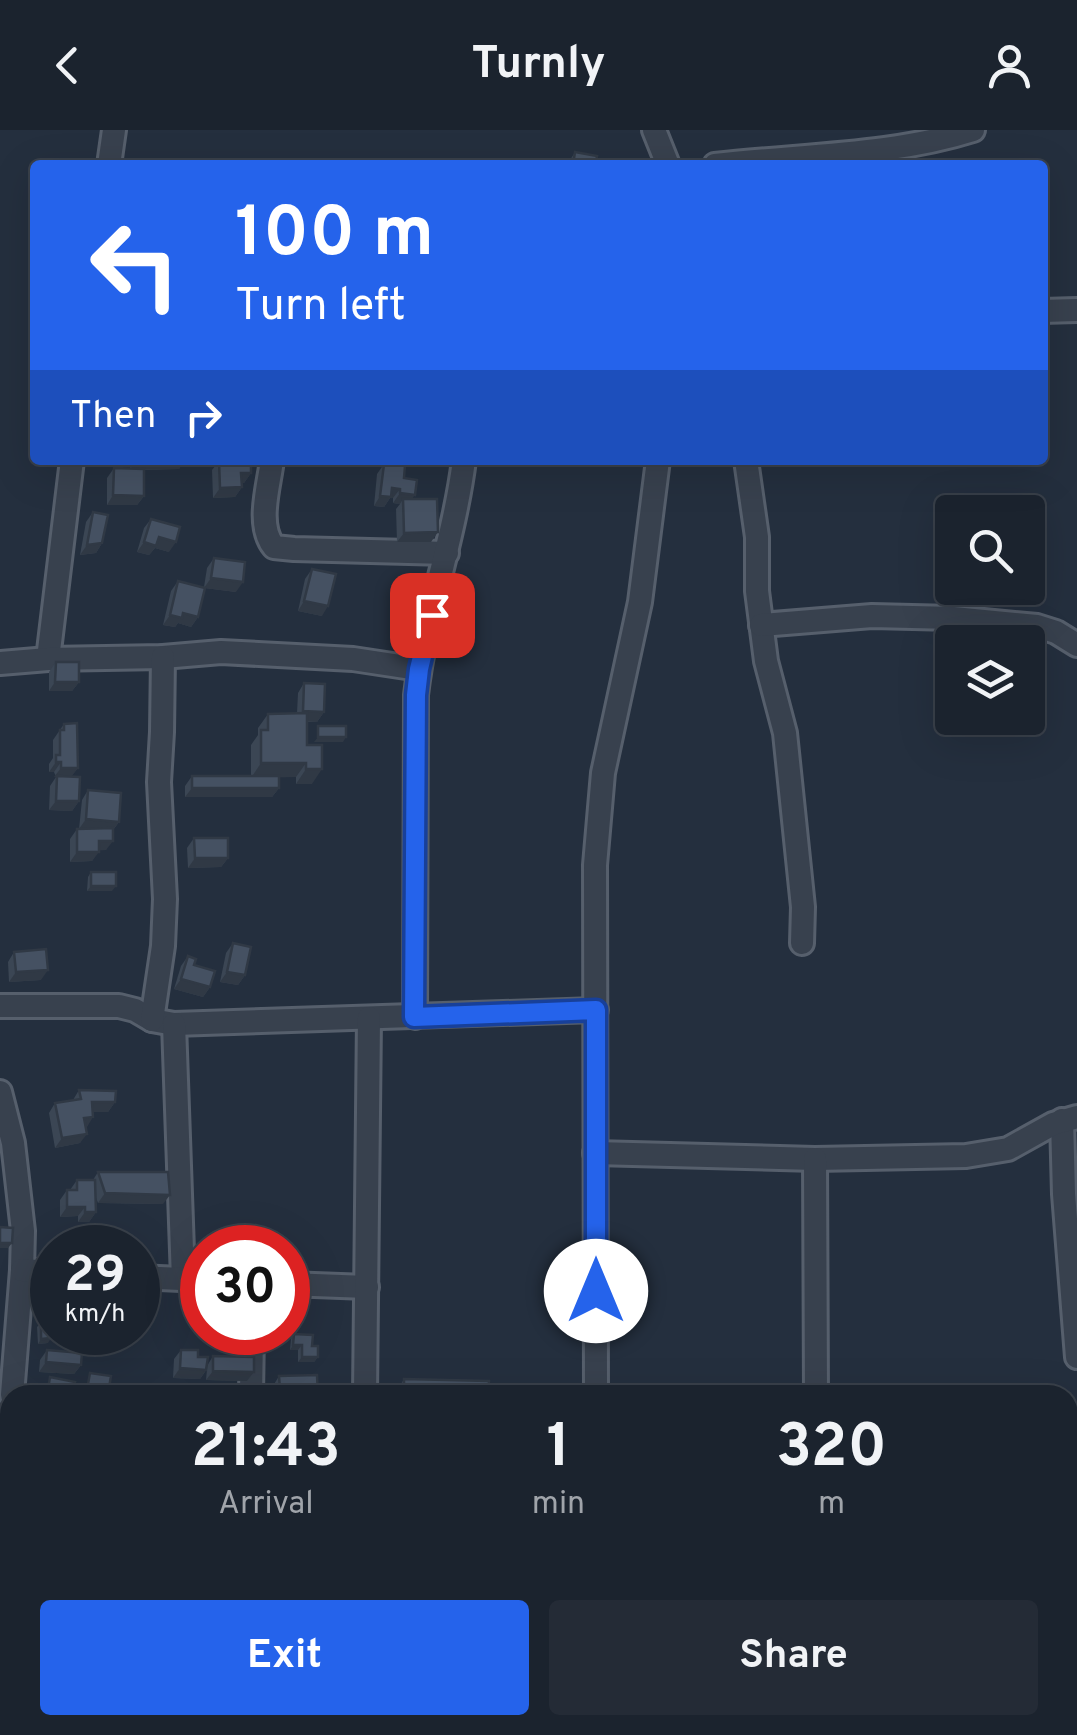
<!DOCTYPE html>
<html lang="en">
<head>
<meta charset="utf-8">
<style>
  body { margin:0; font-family:Overpass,sans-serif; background:#242b36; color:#f1f3f6; height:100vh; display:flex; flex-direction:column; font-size:38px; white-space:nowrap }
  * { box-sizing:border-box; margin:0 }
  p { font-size:32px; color:#a0a4aa }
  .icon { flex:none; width:55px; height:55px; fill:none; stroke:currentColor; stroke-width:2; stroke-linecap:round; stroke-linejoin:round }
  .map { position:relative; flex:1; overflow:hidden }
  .details { position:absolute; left:0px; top:1255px; width:1078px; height:350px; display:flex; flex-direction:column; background:#1b232e; border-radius:30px 30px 0 0; box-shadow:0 10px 40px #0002,0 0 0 2px #39404a }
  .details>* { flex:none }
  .guide { position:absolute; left:30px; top:30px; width:1018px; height:305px; border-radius:10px; box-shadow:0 10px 40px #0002,0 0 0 2px #39404a; background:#2563eb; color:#fff; overflow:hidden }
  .fabs { position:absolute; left:935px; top:365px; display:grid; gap:20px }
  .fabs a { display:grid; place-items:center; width:110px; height:110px; border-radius:10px; background:#1b232e; box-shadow:0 10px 40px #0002,0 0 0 2px #39404a; font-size:50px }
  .speed { position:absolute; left:30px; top:1095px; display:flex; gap:20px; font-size:50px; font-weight:700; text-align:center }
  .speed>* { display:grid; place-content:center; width:130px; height:130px; border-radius:50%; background:#1b232e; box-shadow:0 10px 40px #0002,0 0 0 2px #39404a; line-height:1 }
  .speed small { font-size:25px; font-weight:400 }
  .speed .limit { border:15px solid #d22; background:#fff; color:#111 }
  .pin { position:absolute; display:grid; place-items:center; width:85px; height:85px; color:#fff; margin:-42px; border-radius:20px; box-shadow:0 5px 15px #0006 }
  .me { position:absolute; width:110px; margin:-55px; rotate:0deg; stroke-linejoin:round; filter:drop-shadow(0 0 8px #0008) }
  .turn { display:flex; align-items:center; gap:35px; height:210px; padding:0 40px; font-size:45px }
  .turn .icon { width:130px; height:130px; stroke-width:2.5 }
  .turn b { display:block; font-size:70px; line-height:85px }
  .then { display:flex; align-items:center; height:95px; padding:0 40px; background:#0003; gap:20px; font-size:38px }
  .eta { display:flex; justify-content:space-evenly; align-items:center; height:170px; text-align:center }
  .eta b { font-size:60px; font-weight:700; line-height:70px }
  .primary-button { display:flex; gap:20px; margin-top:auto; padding:20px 40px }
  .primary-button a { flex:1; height:115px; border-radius:10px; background:#2563eb; color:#fff; font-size:40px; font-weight:700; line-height:115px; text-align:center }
  .primary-button a+a { background:#242b36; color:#f1f3f6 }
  header { display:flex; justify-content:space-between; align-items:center; height:130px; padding:0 40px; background:#1b232e; font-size:45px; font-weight:700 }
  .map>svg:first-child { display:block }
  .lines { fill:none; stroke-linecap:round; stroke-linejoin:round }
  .minor-casing { stroke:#565f6c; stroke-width:28 }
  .minor { stroke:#38414e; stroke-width:22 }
  .wall { fill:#3b4654 }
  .shaded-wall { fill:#303945 }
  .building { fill:#455162; stroke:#303945; stroke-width:2.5 }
  .route-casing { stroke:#184099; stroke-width:25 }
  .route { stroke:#2563eb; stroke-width:18 }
</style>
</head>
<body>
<header><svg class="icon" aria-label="back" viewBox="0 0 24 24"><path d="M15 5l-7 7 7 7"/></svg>Turnly<svg class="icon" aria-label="person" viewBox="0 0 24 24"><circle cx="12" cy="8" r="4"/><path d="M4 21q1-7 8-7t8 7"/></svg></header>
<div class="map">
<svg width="1077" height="1605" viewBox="0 0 1077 1605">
  <rect width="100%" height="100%" fill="#242f3e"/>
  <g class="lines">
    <g class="minor-casing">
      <g id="minor">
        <path d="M654,0l14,35"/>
        <path d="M109,35l5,-35"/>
        <path d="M715,35c85,-10 176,-9 258,-35"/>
        <path d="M1042,181l35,-1"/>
        <path d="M272,330c-3,26 -16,65 2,87l20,2 153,4"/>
        <path d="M746,330l11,77v54l9,70 19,72 18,174 -1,36"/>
        <path d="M761,495l111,-9 81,2 84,8 19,6 21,13"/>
        <path d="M48,529l24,-199"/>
        <path d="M0,533l48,-4 115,-2 58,-5 132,7 66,10"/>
        <path d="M0,876h119l16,4 17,10 22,4 422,-14"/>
        <path d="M415,887l1,-322c9,-79 38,-155 48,-235"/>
        <path d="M152,890l11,-74 2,-47 -6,-117 3,-50 1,-75"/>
        <path d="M174,894l9,255"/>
        <path d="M0,962l13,51 10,88 -1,39 -10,125"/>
        <path d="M1062,990l2,74 13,163"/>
        <path d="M595,1023l220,6 151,-3 42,-7 45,-25 24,-7"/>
        <path d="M815,1029l1,236"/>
        <path d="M22,1140l30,2"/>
        <path d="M138,1147l64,3"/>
        <path d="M288,1154l79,3"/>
        <path d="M251,1265l1,-63"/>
        <path d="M365,1265l4,-377"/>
        <path d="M596,1265l-1,-530 8,-92 37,-171 18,-142"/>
        <path d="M0,1382l10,-98"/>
        <path d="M1068,1485l9,-9"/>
        <path d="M0,1530h10"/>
        <path d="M598,1605v-10"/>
      </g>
    </g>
    <use href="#minor" class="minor"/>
  </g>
  <g class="wall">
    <path d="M575,22l20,13h-28z"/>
    <path d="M130,330h55l-6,9 -35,1v26l-7,9h-30v-27l7,-10h16z"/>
    <path d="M219,331l32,12 -7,10h-2v4l-7,10 -22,1 -1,-28z"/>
    <path d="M384,334l20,14 27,64h-34l-1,-33 4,-5 -7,-1v-5h-3l-6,9 -10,-1 3,-32z"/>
    <path d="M93,382l9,31 -6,10 -16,2 6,-33z"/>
    <path d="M151,389l18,33 -14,-4 -6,7 -12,-3 7,-24z"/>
    <path d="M214,428l22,34 -31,-4 -7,29 -7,10 -13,-4 -3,4 -12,-2 8,-34 7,-10 26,6 3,-19z"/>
    <path d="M312,439l10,47 -24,-5 7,-32z"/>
    <path d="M411,462l11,38 -7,-1 -6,9 -11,-2 6,-34z"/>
    <path d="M56,532l23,20 -7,9h-23v-19z"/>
    <path d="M304,553l20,29 -7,10h-10v23l5,39h-16v-7h-17v11l-7,9h-87v-11l7,-10h59v-31l7,-10v-7l10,-14 29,-1 1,-20z"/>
    <path d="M64,594l14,44 -7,8 8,25 -7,10 -23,-1 1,-24 6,-9 -2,-5h-5v-8l4,-6v-18z"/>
    <path d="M88,660l31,32 -6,8 -7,20h-7l-7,11 -22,1v-23l7,-10h2l3,-29z"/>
    <path d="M194,708l34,20 -7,9 -33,1 -1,-20z"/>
    <path d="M91,742l21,19h-25l1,-14z"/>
    <path d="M233,813l12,32 -7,10 -18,-3 6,-29z"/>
    <path d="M14,822l27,28 -32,2 -1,-20z"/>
    <path d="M188,826l22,31 -7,10 -29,-8 7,-23z"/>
    <path d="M79,960l36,12 -7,10h-15l-13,31 -25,5 -6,-35 6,-10 18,-3z"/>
    <path d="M98,1042l65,32 -65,-1 -3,-8 1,17 -7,10h-11v-6l-18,1v-17l7,-10h3l7,-10h16z"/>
    <path d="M41,1193l7,20 -10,1 -1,-17z"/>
    <path d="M84,1202h35l-7,17h-29z"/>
    <path d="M120,1202h14v10l-4,5h-8z"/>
    <path d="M294,1204l18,12 6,11 -4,5h-16v-12h-8l1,-11z"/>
    <path d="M47,1220l34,15 -7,9 -35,-2 1,-12z"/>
    <path d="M181,1220l17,7 9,9 6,-10 41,16 -7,9 -41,-1 1,-11 -7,10 -27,-1 1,-19z"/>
    <path d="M279,1246l39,19h-45v-9z"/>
    <path d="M404,1249l84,16h-91l1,-6z"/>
    <rect x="57" y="1595" width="32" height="10"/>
    <path d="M229,1595h26v10h-27z"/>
    <path d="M331,1595h86v5l3,-4 41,-1 -1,10h-130z"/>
    <path d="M627,1595h28v9l-1,1h-27z"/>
    <path d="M707,1595h10v4h9v-4h22v10h-43v-6z"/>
    <path d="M777,1595h40v3l17,7h-79l5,-7h17z"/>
  </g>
  <g class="shaded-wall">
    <path d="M137,330h48l-6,9 -49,1z"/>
    <path d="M241,343h10l-7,10h-9z"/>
    <path d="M242,357l-7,10 -22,1 7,-10z"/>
    <path d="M392,358l8,1 -7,9h-3l-6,9 -10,-1 6,-10z"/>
    <path d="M400,363l15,2 -7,9 -5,-5 -3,5 -7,-1z"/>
    <path d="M113,365l31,1 -7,9h-30z"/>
    <path d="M438,402l-7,10h-34l7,-9z"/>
    <path d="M159,407l17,5 -7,10 -14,-4 -6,7 -12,-3 7,-10z"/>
    <path d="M102,413l-6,10 -16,2 7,-10z"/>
    <path d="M211,448l32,4 -7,10 -32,-4z"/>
    <path d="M304,471l24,5 -6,10 -24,-5z"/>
    <path d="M183,483l15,4 -7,10 -13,-4 -3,4 -12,-2 7,-10z"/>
    <path d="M417,489l12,1 -7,10 -7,-1 -6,9 -11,-2 6,-9z"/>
    <path d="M55,552h24l-7,9h-23z"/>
    <path d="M303,581l21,1 -7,10 -21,-1z"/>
    <path d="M318,607h28l-3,5h-29z"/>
    <path d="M56,632h5l-7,10h-5z"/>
    <path d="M261,633h45l-10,14 -45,1z"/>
    <path d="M61,638h17l-7,9h-17z"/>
    <path d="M306,639h16l-10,15h-16z"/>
    <path d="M192,658h87l-7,9h-87z"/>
    <path d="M56,671h23l-7,10 -23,-1z"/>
    <path d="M86,689l33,3 -7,9 -33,-2z"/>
    <path d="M99,711h14l-7,9 -14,1z"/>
    <path d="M77,722h22l-7,9 -22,1z"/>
    <path d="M195,728h33l-7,9 -33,1z"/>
    <path d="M91,756h25l-4,5h-25z"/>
    <path d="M48,840l-7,10 -32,2 7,-10z"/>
    <path d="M227,842l18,3 -7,10 -18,-3z"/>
    <path d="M181,849l29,8 -7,10 -29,-8z"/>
    <path d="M92,972h23l-7,10h-23z"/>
    <path d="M93,987l-6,10 -10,1 7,-10z"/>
    <path d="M87,1004l-7,9 -25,5 7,-10z"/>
    <path d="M105,1063l65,2 -7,9 -65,-1z"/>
    <path d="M67,1077h18l-7,9 -18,1z"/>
    <path d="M85,1082h11l-7,10h-11z"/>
    <path d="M0,1113h12l-4,5h-8z"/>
    <path d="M51,1208l-3,5 -10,1 3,-5z"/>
    <path d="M90,1209l28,1 -6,9h-29z"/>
    <path d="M126,1212h8l-4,5h-8z"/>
    <path d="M293,1215h9l-4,5h-8z"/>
    <path d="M302,1227h16l-4,5h-16z"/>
    <path d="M46,1232l35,3 -7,9 -35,-2z"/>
    <path d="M180,1238l26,2 -6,9 -27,-1z"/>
    <path d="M213,1241l41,1 -7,9 -41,-1z"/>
    <path d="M88,1254l21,4 -4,5 -20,-4z"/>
    <path d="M286,1258l-5,7h-6l5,-6z"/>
    <path d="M404,1260h30l-4,5h-29z"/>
    <path d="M173,1595h36l-1,2 -37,1z"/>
    <path d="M576,1595h18l-2,4 -18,-1z"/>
    <path d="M235,1596h14l-6,9 -9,-4 -3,4h-2z"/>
    <path d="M508,1597l12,1 -3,4h-13z"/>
    <path d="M800,1598h14l-5,7h-14z"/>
    <path d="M337,1603l80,1 -81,1z"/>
  </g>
  <g class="building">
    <path d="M575,22l22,4 -2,9h-22z"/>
    <path d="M251,330v13h-10l1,14 -22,1 -1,-27z"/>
    <path d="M384,334l21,2 -1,12 13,2 -2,15 -15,-2v-4l-8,-1 -1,9 -11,-1z"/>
    <path d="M114,338l30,1v27l-31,-1z"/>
    <path d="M403,369h34l1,33 -34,1z"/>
    <path d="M93,382l15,3 -6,28 -15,2z"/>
    <path d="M151,389l29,8 -4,15 -17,-5 -3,9 -12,-4z"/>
    <path d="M214,428l31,4 -2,20 -32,-4z"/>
    <path d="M312,439l24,5 -8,32 -24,-5z"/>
    <path d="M178,451l27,7 -7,29 -15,-4 -1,5 -12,-3z"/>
    <path d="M411,462l22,4 -4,24 -12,-1 -1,10 -12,-2z"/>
    <path d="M56,532h23v20h-24z"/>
    <path d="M304,553l21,1 -1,28 -21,-1z"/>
    <path d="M307,583v32h15v24h-16v-6h-45v-33h7v-16z"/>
    <path d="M77,593l1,45h-17v-6h-5v-7h4v-25h4v-6z"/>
    <rect x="318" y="596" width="28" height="11"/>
    <path d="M57,646l23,1 -1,24h-23z"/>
    <rect x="192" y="646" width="87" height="12"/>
    <path d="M88,660l33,3 -2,29 -33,-3z"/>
    <path d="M113,698v13h-14v11h-22v-23z"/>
    <path d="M194,708h34v20h-33z"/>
    <rect x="91" y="742" width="25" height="14"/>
    <path d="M233,813l18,4 -6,28 -18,-3z"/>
    <path d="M46,819l2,21 -32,2 -2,-20z"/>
    <path d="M188,826l8,3 -2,6 21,6 -5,16 -29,-8z"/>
    <path d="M79,960l37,1 -1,11h-23l1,15 -9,1 3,16 -25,4 -7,-35 26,-4z"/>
    <path d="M98,1042h70l2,23 -65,-2z"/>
    <path d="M77,1050h18l1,32h-11v-5h-18v-17h10z"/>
    <path d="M0,1097l13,1 -1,15h-12z"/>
    <path d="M51,1192v16l-10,1v-16z"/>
    <path d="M90,1202h29l-1,8 -28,-1z"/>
    <path d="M123,1202h11v10h-8l-1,-7h-2z"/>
    <path d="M294,1204l19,1 -1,11h6v11h-16v-12h-9z"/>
    <path d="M47,1220l35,3 -1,12 -35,-3z"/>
    <path d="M181,1220h17v7h10l-2,13 -26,-2z"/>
    <path d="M213,1226l41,1v15l-41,-1z"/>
    <path d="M90,1243l21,3 -2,12 -21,-4z"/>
    <path d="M317,1245l1,20h-32v-7l-6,1 -1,-13z"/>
    <path d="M50,1247l25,5 -3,13h-25z"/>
    <path d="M404,1249l85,2 -1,14h-54v-5h-30z"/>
    <rect x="61" y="1595" width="13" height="10"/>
    <rect x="77" y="1595" width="12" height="10"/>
    <path d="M120,1595h6l-1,10 -7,-1z"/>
    <path d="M249,1595h6v10h-21v-4h12z"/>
    <path d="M337,1595h81l-1,9 -80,-1z"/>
    <path d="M442,1595h19l-1,10h-40v-9z"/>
    <path d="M508,1595h23v8l-11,-1v-4l-12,-1z"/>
    <path d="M543,1595h10l-1,10h-10z"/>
    <path d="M634,1595h21v9l-21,1z"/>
    <path d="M708,1595h9v4h10v6h-19z"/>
    <path d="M729,1595h19v10l-19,-1z"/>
    <path d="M784,1595h11l1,10h-37l1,-7h24z"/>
    <path d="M800,1595h17v3h17v7h-20v-7h2h-16z"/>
    <rect x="846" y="1595" width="11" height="7"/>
    <rect x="892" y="1595" width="9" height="9"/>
    <path d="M796,1602l14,1v2h-14z"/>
    <path d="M881,1602v3h-29v-2z"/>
  </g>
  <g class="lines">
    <g class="route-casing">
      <path id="route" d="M432,485l-13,54 -3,26 -2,322 182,-7v281"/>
    </g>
    <use href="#route" class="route"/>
  </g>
</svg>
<div class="fabs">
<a><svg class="icon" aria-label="search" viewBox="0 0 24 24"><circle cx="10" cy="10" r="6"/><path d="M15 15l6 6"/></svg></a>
<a><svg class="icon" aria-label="layers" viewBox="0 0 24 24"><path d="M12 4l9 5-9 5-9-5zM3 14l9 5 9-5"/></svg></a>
</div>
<div class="speed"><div>29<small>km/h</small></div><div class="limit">30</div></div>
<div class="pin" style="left:432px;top:485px;background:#d93025"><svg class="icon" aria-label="arrive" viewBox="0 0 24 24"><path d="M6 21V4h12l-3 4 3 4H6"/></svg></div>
<svg class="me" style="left:596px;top:1161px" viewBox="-20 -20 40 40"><circle r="19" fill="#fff"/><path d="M0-13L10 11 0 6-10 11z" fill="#2563eb"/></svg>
<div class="guide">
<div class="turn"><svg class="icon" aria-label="left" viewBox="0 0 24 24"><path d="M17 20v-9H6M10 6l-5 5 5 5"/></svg><div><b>100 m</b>Turn left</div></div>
<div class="then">Then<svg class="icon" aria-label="right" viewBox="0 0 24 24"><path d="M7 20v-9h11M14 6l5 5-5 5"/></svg></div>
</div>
<section class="details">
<div class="eta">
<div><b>21:43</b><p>Arrival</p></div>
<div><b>1</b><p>min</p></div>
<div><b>320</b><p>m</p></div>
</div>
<div class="primary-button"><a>Exit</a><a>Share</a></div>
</section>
</div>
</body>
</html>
